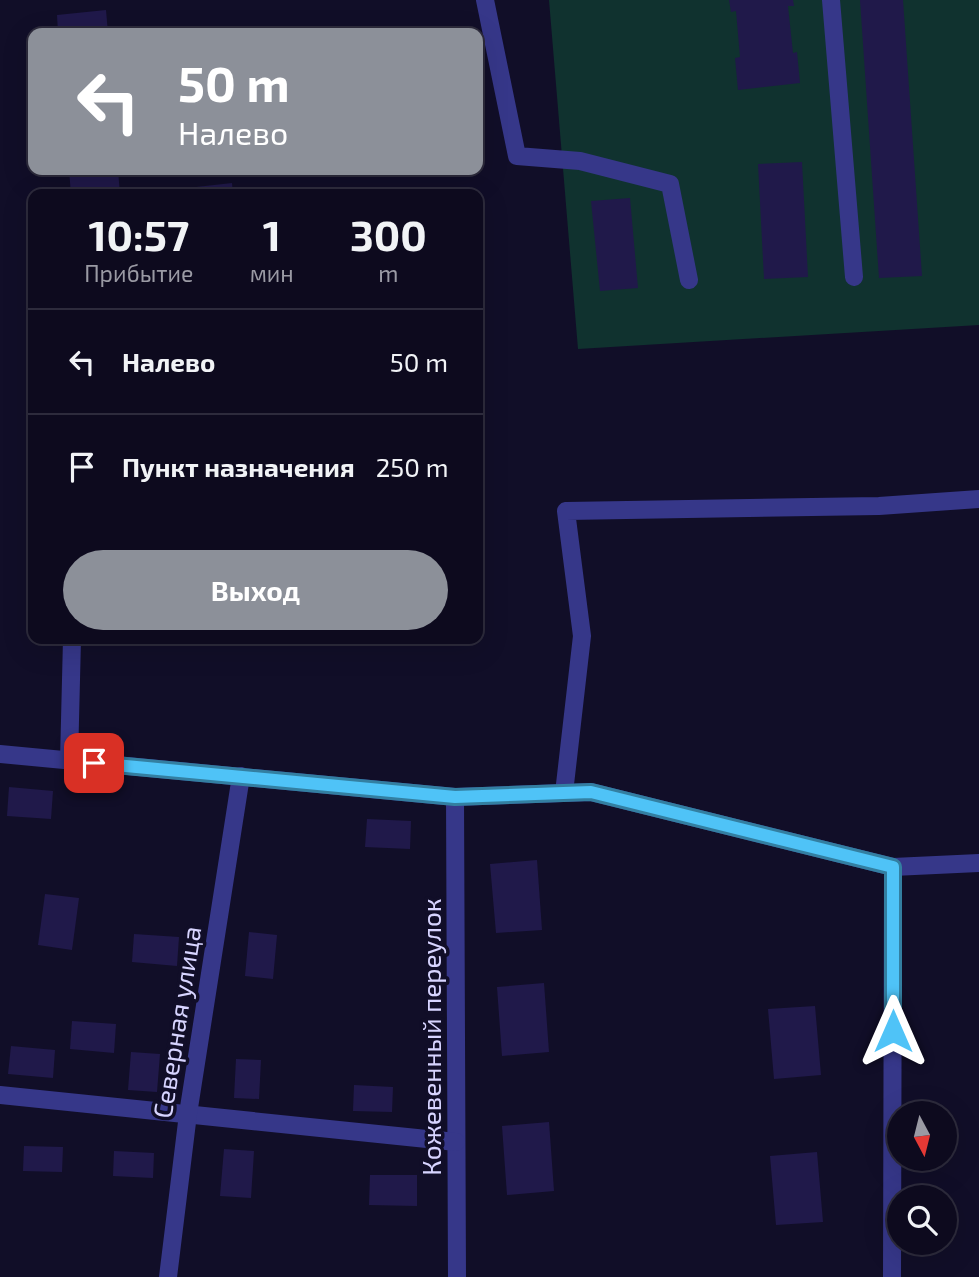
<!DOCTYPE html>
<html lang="ru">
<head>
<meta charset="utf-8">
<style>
  body { margin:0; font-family:"Exo 2",sans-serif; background:#1b182b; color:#f1f3f6; height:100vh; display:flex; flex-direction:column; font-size:26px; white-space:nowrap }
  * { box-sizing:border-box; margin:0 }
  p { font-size:23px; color:#9a9aa4 }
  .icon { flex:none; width:38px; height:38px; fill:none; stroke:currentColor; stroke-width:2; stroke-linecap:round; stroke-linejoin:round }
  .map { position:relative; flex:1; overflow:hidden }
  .side { position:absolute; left:28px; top:189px; width:455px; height:455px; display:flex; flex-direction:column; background:#0d0a1e; border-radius:14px; box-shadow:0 7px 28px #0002,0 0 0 2px #2d2b3c }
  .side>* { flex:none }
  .banner { position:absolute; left:28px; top:28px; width:455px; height:147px; border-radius:14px; box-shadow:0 7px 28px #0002,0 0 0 2px #2d2b3c; background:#8c9099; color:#fff; overflow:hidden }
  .needle { width:46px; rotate:173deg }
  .fabs { position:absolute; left:887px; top:1101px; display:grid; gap:14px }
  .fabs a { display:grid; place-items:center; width:70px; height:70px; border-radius:50%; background:#0d0a1e; box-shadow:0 7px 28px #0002,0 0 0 2px #2d2b3c; font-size:35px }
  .pin { position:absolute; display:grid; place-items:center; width:60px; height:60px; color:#fff; margin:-30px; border-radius:14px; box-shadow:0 4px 10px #0006 }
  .me { position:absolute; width:77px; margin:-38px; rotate:0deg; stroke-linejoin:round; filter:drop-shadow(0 0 5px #0008) }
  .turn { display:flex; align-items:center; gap:24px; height:147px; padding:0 35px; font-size:32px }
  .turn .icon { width:91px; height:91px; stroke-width:2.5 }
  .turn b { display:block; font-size:49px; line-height:60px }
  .eta { display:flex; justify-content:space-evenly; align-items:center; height:119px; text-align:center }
  .eta b { font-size:42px; font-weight:700; line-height:49px }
  .primary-button { display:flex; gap:14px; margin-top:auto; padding:14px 35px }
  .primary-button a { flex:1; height:80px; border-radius:42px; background:#8c9099; color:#fff; font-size:28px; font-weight:700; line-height:80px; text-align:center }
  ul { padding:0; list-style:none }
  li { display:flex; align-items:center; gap:21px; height:105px; padding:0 35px; border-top:2px solid #2d2b3c }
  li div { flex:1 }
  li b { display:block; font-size:26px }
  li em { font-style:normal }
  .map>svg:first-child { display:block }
  .green { fill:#10322f }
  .building { fill:#20194a }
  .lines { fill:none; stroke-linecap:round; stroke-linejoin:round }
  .minor { stroke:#363789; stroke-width:18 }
  .route-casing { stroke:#337fa1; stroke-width:18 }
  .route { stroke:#4fc3f7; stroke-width:12 }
  .labels { text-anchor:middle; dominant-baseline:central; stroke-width:7; stroke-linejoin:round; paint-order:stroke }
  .street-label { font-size:26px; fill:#d7d4ff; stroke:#110e28 }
</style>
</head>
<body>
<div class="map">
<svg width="979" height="1277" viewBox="0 0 979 1277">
  <rect width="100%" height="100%" fill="#110e28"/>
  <path class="green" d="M549,0h430v325l-401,24z"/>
  <g class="building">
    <path d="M729,0h64l1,6h-6l5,47 4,-1 3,31 -62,7 -3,-32 5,-1 -4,-46 -5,1z"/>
    <path d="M860,0h43l19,276 -43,2z"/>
    <path d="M106,10l2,23h-50l-1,-18z"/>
    <path d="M802,162l6,115 -44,2 -6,-115z"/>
    <path d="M69,170h49l2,24h-49z"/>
    <path d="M232,183l1,11h-36l-1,-7z"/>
    <path d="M630,198l8,90 -38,3 -9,-90z"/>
    <path d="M9,787l44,4 -2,28 -44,-3z"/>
    <path d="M367,819l44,2 -1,28 -45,-2z"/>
    <path d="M537,860l5,70 -46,3 -6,-69z"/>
    <path d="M45,894l34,4 -7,52 -34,-5z"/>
    <path d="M249,932l28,3 -4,44 -28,-3z"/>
    <path d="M134,934l45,3 -2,29 -45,-4z"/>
    <path d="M544,983l5,69 -47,4 -5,-69z"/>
    <path d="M815,1006l6,69 -47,4 -6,-70z"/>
    <path d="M72,1021l44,3 -2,29 -44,-4z"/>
    <path d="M11,1046l44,4 -2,28 -45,-4z"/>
    <path d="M131,1052l29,2 -3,38 -29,-2z"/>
    <path d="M236,1059l25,1 -2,39 -25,-1z"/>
    <path d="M354,1085l39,2 -1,25 -39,-1z"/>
    <path d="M549,1122l5,69 -47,4 -5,-69z"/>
    <path d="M24,1146l39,1 -1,25 -39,-1z"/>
    <path d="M224,1149l30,2 -3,47 -31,-2z"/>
    <path d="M114,1151l40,2 -1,25 -40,-2z"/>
    <path d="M817,1152l6,70 -47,3 -6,-69z"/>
    <path d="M370,1175h47v31l-48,-1z"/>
  </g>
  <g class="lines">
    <g class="minor">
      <path d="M485,0l32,156 63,5 90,23 19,96"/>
      <path d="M831,0l23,277"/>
      <path d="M0,754l455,43 136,-5 302,75 86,-4"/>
      <path d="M69,761l3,-122"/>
      <path d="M564,793l18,-157 -16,-125 313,-5 100,-7"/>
      <path d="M455,797l2,480"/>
      <path d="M0,1095l456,47"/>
      <path d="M168,1277l20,-163 53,-338"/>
      <path d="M892,1277l1,-410"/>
    </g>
  </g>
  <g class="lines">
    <g class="route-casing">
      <path id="route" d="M94,763l361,34 136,-5 302,75v164"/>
    </g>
    <use href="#route" class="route"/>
  </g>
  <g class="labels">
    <g class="street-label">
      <text transform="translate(176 1022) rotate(-81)">Северная улица</text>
      <text transform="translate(430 1037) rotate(-90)">Кожевенный переулок</text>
    </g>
  </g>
</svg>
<div class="fabs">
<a><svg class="needle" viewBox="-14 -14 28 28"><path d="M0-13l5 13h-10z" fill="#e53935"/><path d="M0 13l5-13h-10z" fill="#9a9aa4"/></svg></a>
<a><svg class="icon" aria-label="search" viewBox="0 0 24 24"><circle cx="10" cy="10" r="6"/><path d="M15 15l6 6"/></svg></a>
</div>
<div class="pin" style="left:94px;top:763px;background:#d93025"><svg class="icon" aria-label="arrive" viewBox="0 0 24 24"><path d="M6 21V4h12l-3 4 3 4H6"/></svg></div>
<svg class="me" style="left:893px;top:1031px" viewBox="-20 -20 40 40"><path d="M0-17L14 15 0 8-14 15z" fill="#4fc3f7" stroke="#fff" stroke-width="4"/></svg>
<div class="banner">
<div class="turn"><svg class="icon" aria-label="left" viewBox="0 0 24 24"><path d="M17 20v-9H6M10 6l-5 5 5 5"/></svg><div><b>50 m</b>Налево</div></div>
</div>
<section class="side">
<div class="eta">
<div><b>10:57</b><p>Прибытие</p></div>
<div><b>1</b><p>мин</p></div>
<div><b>300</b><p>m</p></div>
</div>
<ul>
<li><svg class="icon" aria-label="left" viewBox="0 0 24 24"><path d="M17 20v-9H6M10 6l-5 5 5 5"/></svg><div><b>Налево</b></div><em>50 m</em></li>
<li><svg class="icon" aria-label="arrive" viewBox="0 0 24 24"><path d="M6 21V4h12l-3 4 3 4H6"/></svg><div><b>Пункт назначения</b></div><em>250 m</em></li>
</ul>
<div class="primary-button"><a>Выход</a></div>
</section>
</div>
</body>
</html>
